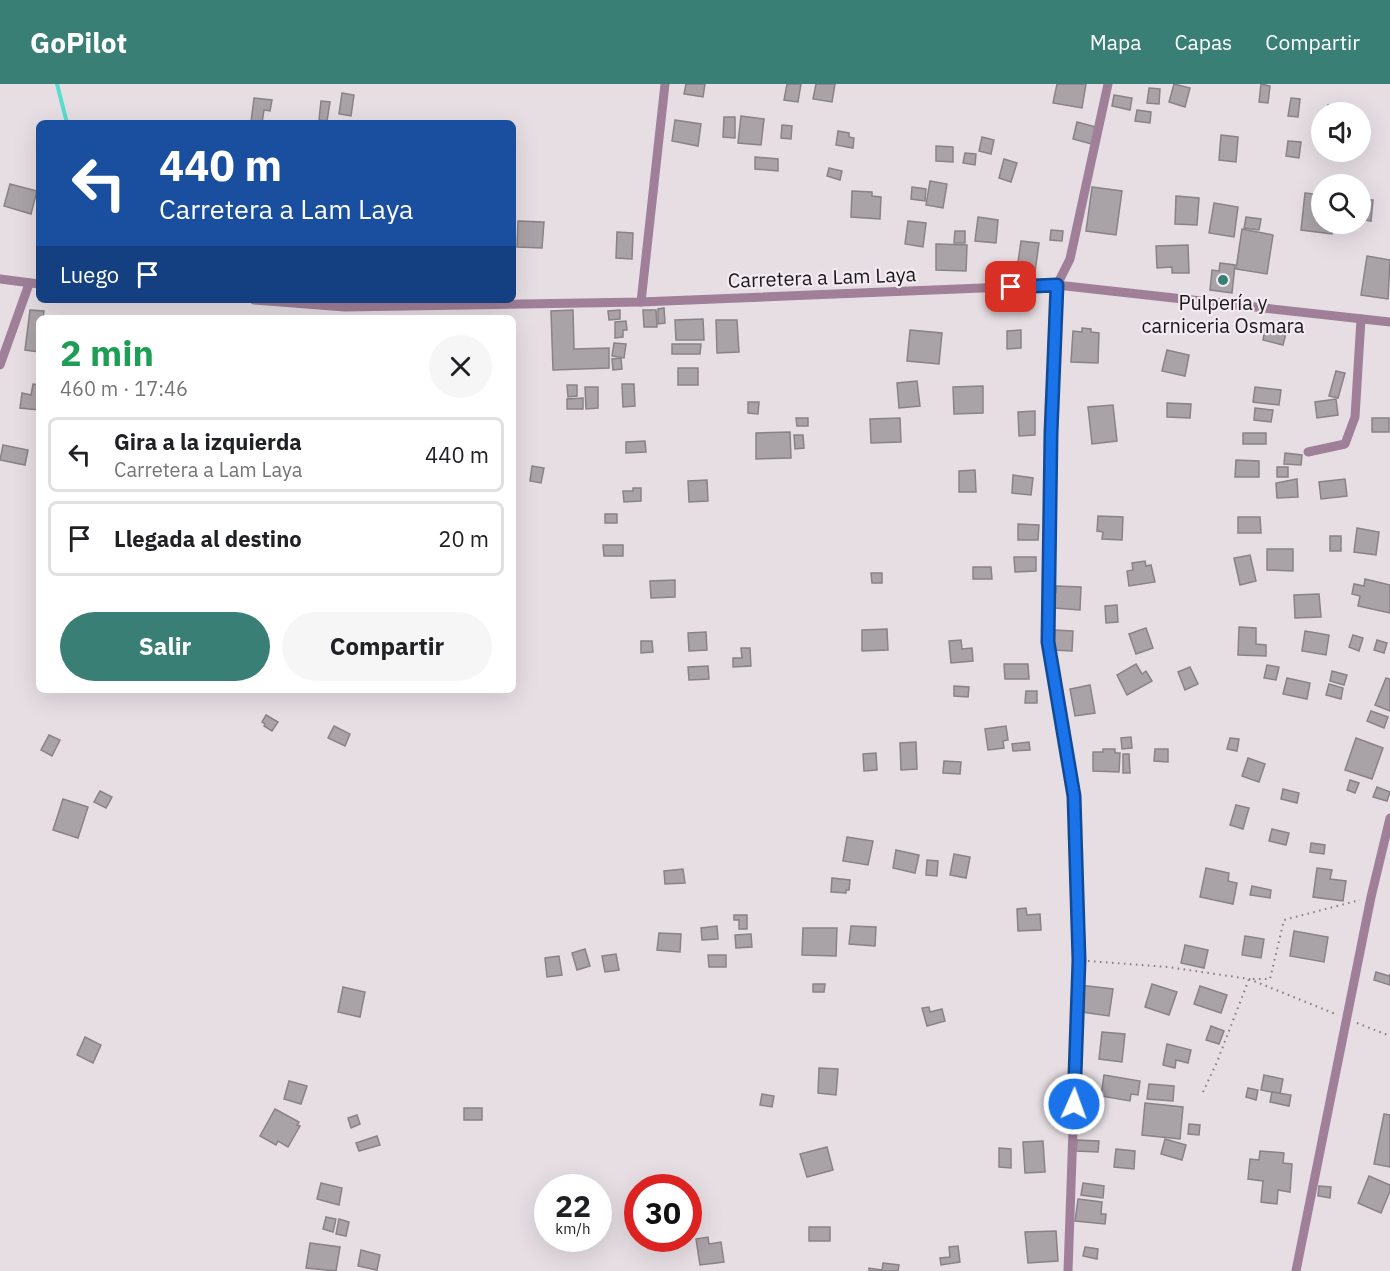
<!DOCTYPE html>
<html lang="es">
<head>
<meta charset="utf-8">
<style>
  body { margin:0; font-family:"IBM Plex Sans",sans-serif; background:#f6f6f6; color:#202124; height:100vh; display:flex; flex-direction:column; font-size:22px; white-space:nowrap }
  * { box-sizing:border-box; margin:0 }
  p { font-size:20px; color:#757577 }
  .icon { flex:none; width:33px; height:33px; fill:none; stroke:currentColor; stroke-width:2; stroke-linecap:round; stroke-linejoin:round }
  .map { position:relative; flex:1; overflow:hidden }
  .sheet { position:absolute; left:36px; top:231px; width:480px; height:378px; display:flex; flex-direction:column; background:#fff; border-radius:9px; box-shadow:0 6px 24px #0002 }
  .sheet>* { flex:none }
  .top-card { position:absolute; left:36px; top:36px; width:480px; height:183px; border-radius:9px; box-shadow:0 6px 24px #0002; background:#1a4fa0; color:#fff; overflow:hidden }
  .tools { position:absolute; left:1311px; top:18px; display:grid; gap:12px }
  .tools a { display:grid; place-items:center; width:60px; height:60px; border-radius:50%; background:#fff; box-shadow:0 6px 24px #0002; font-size:30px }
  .speed { position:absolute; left:534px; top:1090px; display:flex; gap:12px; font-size:30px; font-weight:700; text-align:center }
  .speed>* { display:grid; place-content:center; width:78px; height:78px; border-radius:50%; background:#fff; box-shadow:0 6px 24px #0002; line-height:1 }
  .speed small { font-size:15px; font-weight:400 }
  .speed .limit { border:9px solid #d22; background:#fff; color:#111 }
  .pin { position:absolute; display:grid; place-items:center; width:51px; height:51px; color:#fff; margin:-26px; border-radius:12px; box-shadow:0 3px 9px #0006 }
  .me { position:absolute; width:66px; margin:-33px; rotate:2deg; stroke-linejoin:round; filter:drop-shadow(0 0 4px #0008) }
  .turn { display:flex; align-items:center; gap:21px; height:126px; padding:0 24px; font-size:27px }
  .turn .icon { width:78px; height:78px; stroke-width:2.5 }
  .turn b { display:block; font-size:42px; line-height:51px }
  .then { display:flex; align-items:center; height:57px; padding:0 24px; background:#0003; gap:12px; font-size:22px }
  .round { display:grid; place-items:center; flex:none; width:63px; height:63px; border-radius:32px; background:#f6f6f6 }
  .summary { display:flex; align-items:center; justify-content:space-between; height:102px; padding:0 24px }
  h1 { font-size:36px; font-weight:700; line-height:45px; color:#1e9e55 }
  .primary-button { display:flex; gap:12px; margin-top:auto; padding:12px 24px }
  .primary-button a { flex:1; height:69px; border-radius:36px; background:#397f75; color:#fff; font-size:24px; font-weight:700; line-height:69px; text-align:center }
  .primary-button a+a { background:#f6f6f6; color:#202124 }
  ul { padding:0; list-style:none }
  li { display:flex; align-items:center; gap:18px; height:75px; margin:0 12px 9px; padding:0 12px; border:3px solid #e0e0e0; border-radius:9px }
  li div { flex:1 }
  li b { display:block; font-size:22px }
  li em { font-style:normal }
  header { display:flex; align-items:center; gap:36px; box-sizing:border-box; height:84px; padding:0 30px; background:#397f75; color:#fff }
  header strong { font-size:28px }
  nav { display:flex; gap:33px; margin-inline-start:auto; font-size:21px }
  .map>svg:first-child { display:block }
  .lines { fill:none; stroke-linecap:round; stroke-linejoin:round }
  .stream { stroke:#58decd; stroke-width:4 }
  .building { fill:#a9a2a7; stroke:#898287; stroke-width:1.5 }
  .path { stroke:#807b7e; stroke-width:2; stroke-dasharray:1.5 4.5; stroke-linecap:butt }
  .minor { stroke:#a07f98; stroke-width:9 }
  .route-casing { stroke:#114b97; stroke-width:15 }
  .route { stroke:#1a73e8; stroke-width:10 }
  .poi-dot { fill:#397f75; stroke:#f3ebf1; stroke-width:2 }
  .labels { text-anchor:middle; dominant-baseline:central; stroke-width:4.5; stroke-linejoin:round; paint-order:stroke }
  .street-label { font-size:20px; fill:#1a1819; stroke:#f3ebf1 }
  .poi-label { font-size:20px; fill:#1a1819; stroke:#f3ebf1 }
</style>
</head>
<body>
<header>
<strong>GoPilot</strong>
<nav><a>Mapa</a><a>Capas</a><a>Compartir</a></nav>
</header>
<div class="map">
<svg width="1390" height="1187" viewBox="0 0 1390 1187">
  <rect width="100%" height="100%" fill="#e6dee3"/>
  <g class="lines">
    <path class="stream" d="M57,0l10,39"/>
  </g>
  <g class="building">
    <path d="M686,0h19l-2,13 -19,-3z"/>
    <path d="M787,0h14l-3,18 -14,-2z"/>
    <path d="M816,0h19l-3,18 -19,-3z"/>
    <path d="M1057,0h29l-4,24 -29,-5z"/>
    <path d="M1174,0l16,4 -5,19 -16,-5z"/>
    <path d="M1261,0l9,2 -2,17 -9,-1z"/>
    <path d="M1149,4l11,1 -1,15 -12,-1z"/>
    <path d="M342,9l12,2 -3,21 -12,-2z"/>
    <path d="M1114,11l18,3 -2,12 -18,-4z"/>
    <path d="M254,14l18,2 -2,11 -6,-1 -2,13 -11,-1z"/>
    <path d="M1291,14l9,1 -2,18 -10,-1z"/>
    <path d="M321,17l9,1 -3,19 -8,-1z"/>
    <path d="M1328,21l30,4 -1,3h-30z"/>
    <path d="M1137,26l14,2 -1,11 -15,-2z"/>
    <path d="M741,32l23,3 -3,26 -23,-2z"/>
    <path d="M724,33h11v21l-12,-1z"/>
    <path d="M675,36l26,4 -3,22 -26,-5z"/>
    <path d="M1077,38l19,5 -4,17 -19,-5z"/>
    <path d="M782,41l10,1 -1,13 -10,-1z"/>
    <path d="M838,47l11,2v4l5,1 -1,10 -17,-3z"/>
    <path d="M1221,51l17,2 -2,25 -17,-2z"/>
    <path d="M982,53l12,3 -3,14 -12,-3z"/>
    <path d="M1288,57l13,1 -2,16 -13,-2z"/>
    <path d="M936,62l17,1v15l-17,-1z"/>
    <path d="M965,69l11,1 -1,11 -12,-2z"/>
    <path d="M755,73l23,2v12l-23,-2z"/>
    <path d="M1004,75l13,4 -6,19 -12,-4z"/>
    <path d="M829,84l13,3 -2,9 -13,-4z"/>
    <path d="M930,97l17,3 -4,24 -17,-3z"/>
    <path d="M10,100l27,7 -6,23 -27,-8z"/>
    <path d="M912,103l14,2 -1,12 -14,-2z"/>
    <path d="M1092,103l30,4 -6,44 -30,-4z"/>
    <path d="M852,107l20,1v4l9,1 -1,22 -29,-2z"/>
    <path d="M1305,109l17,2v29h11l-1,10 -31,-4z"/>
    <path d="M1176,112l23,2 -2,27 -22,-1z"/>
    <path d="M1360,115l13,1 -2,21 -11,-2z"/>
    <path d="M1214,119l24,4 -4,30 -25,-4z"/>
    <path d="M978,133l20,3 -2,23 -21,-2z"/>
    <path d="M1246,133l15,2 -2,11 -15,-2z"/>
    <path d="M518,137l26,1 -2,26 -25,-1z"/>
    <path d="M908,137l18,2 -3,24 -18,-3z"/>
    <path d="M1242,145l31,6 -6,39 -31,-5z"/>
    <path d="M1051,146l12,1 -1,10 -12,-1z"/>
    <path d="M955,147h10v12h-11z"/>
    <path d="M617,148l16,1 -1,26 -16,-1z"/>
    <path d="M1021,157l18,2 -4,29 -18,-3z"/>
    <path d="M936,160l31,1 -1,26 -30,-1z"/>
    <path d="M1188,161l1,28h-17v-6l-15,1 -1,-22z"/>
    <path d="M1367,172l23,4 -2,39 -27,-4z"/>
    <path d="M1220,179l15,2 -3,28 -22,-3 2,-20 7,1z"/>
    <path d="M664,224l1,15 -7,1v-15z"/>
    <path d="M30,226l14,1 -1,7h-4v34l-14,-2z"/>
    <path d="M573,226l1,39 35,-1v20l-56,2 -2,-59z"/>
    <path d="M620,226v9l-11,1 -1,-9z"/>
    <path d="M643,226h13l1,17h-13z"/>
    <path d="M703,235l1,21h-28l-1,-20z"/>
    <path d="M716,236h21l2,32 -22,1z"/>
    <path d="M626,237l1,9h-4v7l-8,1v-16z"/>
    <path d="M1082,244l9,1v3l8,1 -1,30 -27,-1 2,-31 9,1z"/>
    <path d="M1265,244l21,5 -3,12 -20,-5z"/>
    <path d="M910,246l32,3 -3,31 -32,-3z"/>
    <path d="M1021,246v18l-14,1v-18z"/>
    <path d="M614,259l12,1 -2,14 -12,-2z"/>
    <path d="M672,260h29l-1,10h-28z"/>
    <path d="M1167,266l22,5 -4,21 -23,-5z"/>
    <path d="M621,274l1,11 -9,1 -1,-11z"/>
    <rect x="678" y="284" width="20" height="17"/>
    <path d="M1336,287l9,2 -7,25 -9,-2z"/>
    <path d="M917,297l3,25 -21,2 -2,-25z"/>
    <path d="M33,300l6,1v25l-19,-2 2,-15 9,2z"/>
    <path d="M622,300h12l1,22 -12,1z"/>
    <path d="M567,301h10v11l-9,1z"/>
    <path d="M983,302v27l-29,1 -1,-27z"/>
    <path d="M585,303h13v21l-12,1z"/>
    <path d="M1255,303l26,3 -2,15 -26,-3z"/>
    <path d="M583,314v11h-16v-10z"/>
    <path d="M1336,315l2,16 -21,3 -2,-16z"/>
    <path d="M748,318h11l-1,12 -10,-1z"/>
    <path d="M1167,319l24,1 -1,14 -23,-1z"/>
    <path d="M1113,321l4,36 -25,3 -4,-37z"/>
    <path d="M1255,324l18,2 -2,12 -17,-2z"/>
    <path d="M1035,327v24l-16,1 -1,-24z"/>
    <path d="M796,334h12v8h-11z"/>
    <path d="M900,334l1,24 -30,1 -1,-24z"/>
    <rect x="1372" y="334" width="17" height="14"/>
    <path d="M790,348l1,26 -35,1v-26z"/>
    <rect x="1243" y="349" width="23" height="11"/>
    <path d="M794,351h9l1,13 -9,1z"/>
    <path d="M645,357l1,11 -20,1v-11z"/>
    <path d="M3,361l25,5 -3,15 -25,-5z"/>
    <path d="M1285,369l17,2 -1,10 -17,-1z"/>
    <path d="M1236,376l23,1v16h-24z"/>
    <path d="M532,382l12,2 -3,15 -11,-2z"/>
    <rect x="1277" y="383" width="11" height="10"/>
    <path d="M975,386l1,22h-17v-21z"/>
    <path d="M1013,391l20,3 -2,17 -19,-2z"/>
    <path d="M1297,395l1,18 -21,1 -1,-15z"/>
    <path d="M1345,395l2,17 -26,3 -2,-17z"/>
    <path d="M707,396l1,21 -19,1 -1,-21z"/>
    <path d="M633,404h8v13l-17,1 -1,-11h10z"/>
    <rect x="605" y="430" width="12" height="9"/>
    <path d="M1098,432l25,1 -1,23 -20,-1 1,-7 -6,-1z"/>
    <path d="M1238,433h22l1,16h-23z"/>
    <path d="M1018,440l21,1 -1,15h-20z"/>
    <path d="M1357,444l22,4 -3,23 -22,-3z"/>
    <rect x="1330" y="452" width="11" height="15"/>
    <path d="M603,461h20v11h-19z"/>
    <path d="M1267,465h26v22l-26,-1z"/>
    <path d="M1250,471l6,26 -16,4 -6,-27z"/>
    <path d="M1014,473h22v14l-21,1z"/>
    <path d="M1145,477l1,5 5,-1 4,17 -26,4 -2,-15 6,-1 -1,-7z"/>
    <path d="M973,483h18l1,12h-19z"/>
    <path d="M871,489h11v10h-10z"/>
    <path d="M1365,495l25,6v28l-32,-7 2,-10 -8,-2 2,-10 10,2z"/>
    <path d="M675,496v17l-24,1 -1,-17z"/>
    <path d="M1056,502l25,1 -1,23 -25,-2v-4l-5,-1 1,-11h5z"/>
    <path d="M1319,510l2,23 -26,1 -1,-23z"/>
    <path d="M1117,521l1,17 -12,1 -1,-17z"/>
    <path d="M1239,543l17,1v16l10,1v11l-28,-1z"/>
    <path d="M1146,544l7,20 -17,6 -7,-20z"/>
    <path d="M887,545l1,21 -26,1v-21z"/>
    <path d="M1054,546l19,1 -1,20 -19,-1z"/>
    <path d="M1305,547l24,4 -3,20 -24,-4z"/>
    <path d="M706,548l1,18 -18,1 -1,-18z"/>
    <path d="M1353,551l10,3 -4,13 -10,-4z"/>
    <path d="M961,556l1,9 10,-1 1,13 -22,2 -2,-22z"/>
    <path d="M1377,556l10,3 -3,10 -10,-3z"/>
    <path d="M641,557h11l1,11 -12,1z"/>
    <path d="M741,564h9l1,18 -18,1v-9h9z"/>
    <path d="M1004,580h24l1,15h-24z"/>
    <path d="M1136,580l6,10 4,-3 6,10 -25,14 -10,-20z"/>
    <path d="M1267,581l12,2 -3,13 -12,-2z"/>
    <path d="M708,582l1,13 -20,1 -1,-13z"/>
    <path d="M1190,583l8,17 -13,6 -7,-18z"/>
    <path d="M1332,587l15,4 -3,10 -14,-4z"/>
    <path d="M1287,594l23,5 -3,16 -24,-5z"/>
    <path d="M1386,594l4,1v32l-15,-6z"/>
    <path d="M1329,600l14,4 -2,11 -15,-4z"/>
    <path d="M1090,601l5,28 -20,3 -5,-27z"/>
    <path d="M954,602l15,1 -1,10 -14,-1z"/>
    <path d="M1026,607h11v12h-12z"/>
    <path d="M1371,627l17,6 -4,11 -17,-7z"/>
    <path d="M266,631l12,7 -6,9 -8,-5 1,-2 -3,-2z"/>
    <path d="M334,642l16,8 -5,12 -17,-8z"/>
    <path d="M1006,642l2,14 -5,1 1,7 -16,2 -3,-21z"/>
    <path d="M49,651l11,5 -8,16 -11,-6z"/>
    <path d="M1131,653l1,11 -10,1 -1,-11z"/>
    <path d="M1230,654l9,1 -2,12 -10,-2z"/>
    <path d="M1356,654l27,10 -11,31 -27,-9z"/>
    <path d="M916,658l1,27 -16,1 -1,-27z"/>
    <path d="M1029,658l1,8 -17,1 -1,-7z"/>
    <path d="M1103,665h12v4h5l-1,19 -26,-1v-19h10z"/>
    <path d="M1155,665h13v13l-14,-1z"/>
    <path d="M876,669l1,17 -13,1 -1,-17z"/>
    <path d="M1123,670h6l1,19h-7z"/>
    <path d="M1248,674l17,6 -6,18 -17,-6z"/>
    <path d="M944,677l17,1 -1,12 -17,-1z"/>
    <path d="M1350,696l9,3 -4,10 -8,-3z"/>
    <path d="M1377,703l13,5 -3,9 -14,-4z"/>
    <path d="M1283,705l16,4 -2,10 -16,-4z"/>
    <path d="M100,707l12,6 -6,11 -12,-6z"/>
    <path d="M63,715l25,8 -10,31 -25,-8z"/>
    <path d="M1236,721l13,3 -6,21 -13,-4z"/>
    <path d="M1272,745l17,4 -3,12 -17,-4z"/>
    <path d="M847,753l26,4 -5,24 -25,-4z"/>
    <path d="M1311,759l14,2 -1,9 -14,-2z"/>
    <path d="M896,766l23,5 -4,18 -22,-5z"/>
    <path d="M954,770l16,3 -4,21 -16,-3z"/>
    <path d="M927,776l11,1 -1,15 -11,-1z"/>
    <path d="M1206,784l23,5 -1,8 9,2 -4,21 -33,-7z"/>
    <path d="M1317,784l15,2 -2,9 16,2 -3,20 -30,-4z"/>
    <path d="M683,785l2,14 -20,1 -1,-13z"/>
    <path d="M832,794l18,2 -1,10h-3v3l-15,-1z"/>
    <path d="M1252,802l19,4 -1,8 -20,-3z"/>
    <path d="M1026,824l1,7 13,-1 1,16 -23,1 -1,-22z"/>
    <path d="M734,831h13v14h-8v-9h-5z"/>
    <path d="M717,842l1,13 -16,1 -1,-12z"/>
    <path d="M851,842l25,1 -1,19 -26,-2z"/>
    <path d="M803,844h34l-1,28 -34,-1z"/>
    <path d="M1294,847l34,6 -4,25 -34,-6z"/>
    <path d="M659,849l22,1 -1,18 -23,-2z"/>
    <path d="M751,850l1,13 -16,1 -1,-13z"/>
    <path d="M1245,852l19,3 -3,19 -19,-3z"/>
    <path d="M1185,861l23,5 -4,18 -23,-5z"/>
    <path d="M585,865l5,17 -13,4 -5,-17z"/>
    <path d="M616,870l3,16 -14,2 -3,-16z"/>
    <path d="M708,871h18v12h-17z"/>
    <path d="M559,872l3,19 -15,2 -2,-19z"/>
    <path d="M1376,888l13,4 1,-2v11l-16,-5z"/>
    <path d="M813,900h12l-1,8h-11z"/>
    <path d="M1152,900l25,8 -8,23 -24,-8z"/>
    <path d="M1079,901l34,4 -4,27 -34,-5z"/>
    <path d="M1200,902l27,9 -6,18 -27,-9z"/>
    <path d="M343,903l22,5 -5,25 -22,-5z"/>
    <path d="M929,923l1,5 12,-3 3,12 -18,5 -5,-18z"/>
    <path d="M1211,942l13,5 -5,13 -13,-4z"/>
    <path d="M1102,948l23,2 -3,28 -23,-3z"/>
    <path d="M85,953l16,8 -8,18 -16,-8z"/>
    <path d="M1167,960l24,6 -3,13 -12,-3 -1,8 -12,-3z"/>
    <path d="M819,984l19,1 -2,26 -18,-2z"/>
    <path d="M1104,991l36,6 -2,14 -7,-1 -1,7 -29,-5z"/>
    <path d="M1264,991l19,4 -3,15 -19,-4z"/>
    <path d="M289,997l18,5 -6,18 -17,-5z"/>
    <path d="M1149,1000l25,2 -1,15 -26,-2z"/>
    <path d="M1248,1004l10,2 -2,10 -10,-3z"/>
    <path d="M1272,1008l19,3 -2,11 -19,-4z"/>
    <path d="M762,1010l12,2 -2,11 -12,-2z"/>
    <path d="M1145,1019l38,4 -3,32 -38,-4z"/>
    <rect x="464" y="1024" width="18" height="12"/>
    <path d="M275,1025l24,13 -2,3 3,1 -12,21 -10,-6 -2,4 -16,-9z"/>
    <path d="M1384,1030l6,1v52l-16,-3z"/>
    <path d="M357,1031l3,9 -9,4 -3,-10z"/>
    <path d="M1189,1040l11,1 -1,10 -11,-1z"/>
    <path d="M377,1052l3,9 -21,6 -3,-8z"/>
    <path d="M1165,1055l21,6 -4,15 -21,-6z"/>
    <path d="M1077,1056l22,1 -1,11 -22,-1z"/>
    <path d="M1043,1057l2,31 -20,1 -2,-31z"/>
    <path d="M827,1063l6,23 -26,7 -7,-23z"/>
    <path d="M999,1064l12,1v19l-12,-1z"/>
    <path d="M1116,1065l19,2 -1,18 -20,-2z"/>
    <path d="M1260,1067l24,2 -1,10 9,1 -2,28 -12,-2 -1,14 -16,-2 2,-21 -15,-2 2,-20 9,1z"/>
    <path d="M1369,1092l21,9v6l-9,22 -23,-10z"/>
    <path d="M321,1099l21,5 -3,17 -22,-6z"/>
    <path d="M1083,1099l21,3 -1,12 -22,-3z"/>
    <path d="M1319,1102l12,1 -1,11 -12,-2z"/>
    <path d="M1078,1115l24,3 -1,12h5l-1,10 -30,-3z"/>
    <path d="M326,1133l10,2 -3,13 -10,-3z"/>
    <path d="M339,1135l10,3 -3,14 -10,-2z"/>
    <rect x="809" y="1143" width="21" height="14"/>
    <path d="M1056,1147l2,30 -30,2 -3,-31z"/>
    <path d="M708,1153l1,7 12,-2 3,20 -24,3 -4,-26z"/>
    <path d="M310,1159l30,4 -4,24 -30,-3z"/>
    <path d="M958,1162l2,16 -19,3 -1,-7 10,-1 -1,-10z"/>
    <path d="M1085,1163l13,2 -1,10 -14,-3z"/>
    <path d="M361,1166l19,5 -3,15 -19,-4z"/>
    <path d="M883,1179l16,2 -1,6h-29v-3l13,2z"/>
  </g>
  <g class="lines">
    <g class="path">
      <path d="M1088,877l80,6 81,12 89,36"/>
      <path d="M1357,939l33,13"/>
      <path d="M1203,1008l14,-30 32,-83h21l14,-59 76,-20"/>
    </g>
    <g class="minor">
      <path d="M0,195l39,5"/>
      <path d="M254,216l91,7 296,-5 416,-17 333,37"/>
      <path d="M641,218l24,-218"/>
      <path d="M0,281l29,-81"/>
      <path d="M1308,368l37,-8 10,-27 6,-98"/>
      <path d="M1068,1187l11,-311 -5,-164 -26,-155 3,-208 6,-148 13,-26 38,-175"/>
      <path d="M1296,1187l75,-374 19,-79"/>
    </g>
  </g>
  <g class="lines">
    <g class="route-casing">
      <path id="route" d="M1011,203l46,-2 -6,148 -3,209 26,154 5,164 -5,144"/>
    </g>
    <use href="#route" class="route"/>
  </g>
  <circle class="poi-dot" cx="1223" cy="196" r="6"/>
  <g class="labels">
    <g class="street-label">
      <text transform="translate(822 193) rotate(-2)">Carretera a Lam Laya</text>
    </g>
    <g class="poi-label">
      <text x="1223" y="218">Pulpería y<tspan x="1223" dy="23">carniceria Osmara</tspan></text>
    </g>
  </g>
</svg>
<div class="tools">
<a><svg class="icon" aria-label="sound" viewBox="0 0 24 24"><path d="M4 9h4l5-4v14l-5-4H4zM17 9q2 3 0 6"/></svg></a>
<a><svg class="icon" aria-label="search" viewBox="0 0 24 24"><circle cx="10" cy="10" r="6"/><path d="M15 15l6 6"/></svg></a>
</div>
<div class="speed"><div>22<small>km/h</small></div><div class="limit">30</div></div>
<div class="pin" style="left:1011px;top:203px;background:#d93025"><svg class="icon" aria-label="arrive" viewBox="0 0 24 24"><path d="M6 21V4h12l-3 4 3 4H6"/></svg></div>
<svg class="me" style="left:1074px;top:1020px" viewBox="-20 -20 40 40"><circle r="17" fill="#1a73e8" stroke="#fff" stroke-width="3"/><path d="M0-11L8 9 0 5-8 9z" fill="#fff"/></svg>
<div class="top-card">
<div class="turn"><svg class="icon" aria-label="left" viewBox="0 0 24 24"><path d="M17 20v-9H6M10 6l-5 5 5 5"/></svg><div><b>440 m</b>Carretera a Lam Laya</div></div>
<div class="then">Luego<svg class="icon" aria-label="arrive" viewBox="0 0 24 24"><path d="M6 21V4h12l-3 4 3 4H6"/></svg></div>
</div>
<section class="sheet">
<div class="summary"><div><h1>2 min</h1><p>460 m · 17:46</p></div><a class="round"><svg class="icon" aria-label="close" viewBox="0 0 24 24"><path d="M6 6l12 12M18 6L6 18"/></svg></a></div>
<ul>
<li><svg class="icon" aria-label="left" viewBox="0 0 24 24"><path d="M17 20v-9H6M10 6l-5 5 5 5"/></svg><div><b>Gira a la izquierda</b><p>Carretera a Lam Laya</p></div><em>440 m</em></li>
<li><svg class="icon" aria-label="arrive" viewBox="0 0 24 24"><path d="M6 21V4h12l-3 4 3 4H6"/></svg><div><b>Llegada al destino</b></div><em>20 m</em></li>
</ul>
<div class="primary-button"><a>Salir</a><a>Compartir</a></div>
</section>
</div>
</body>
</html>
